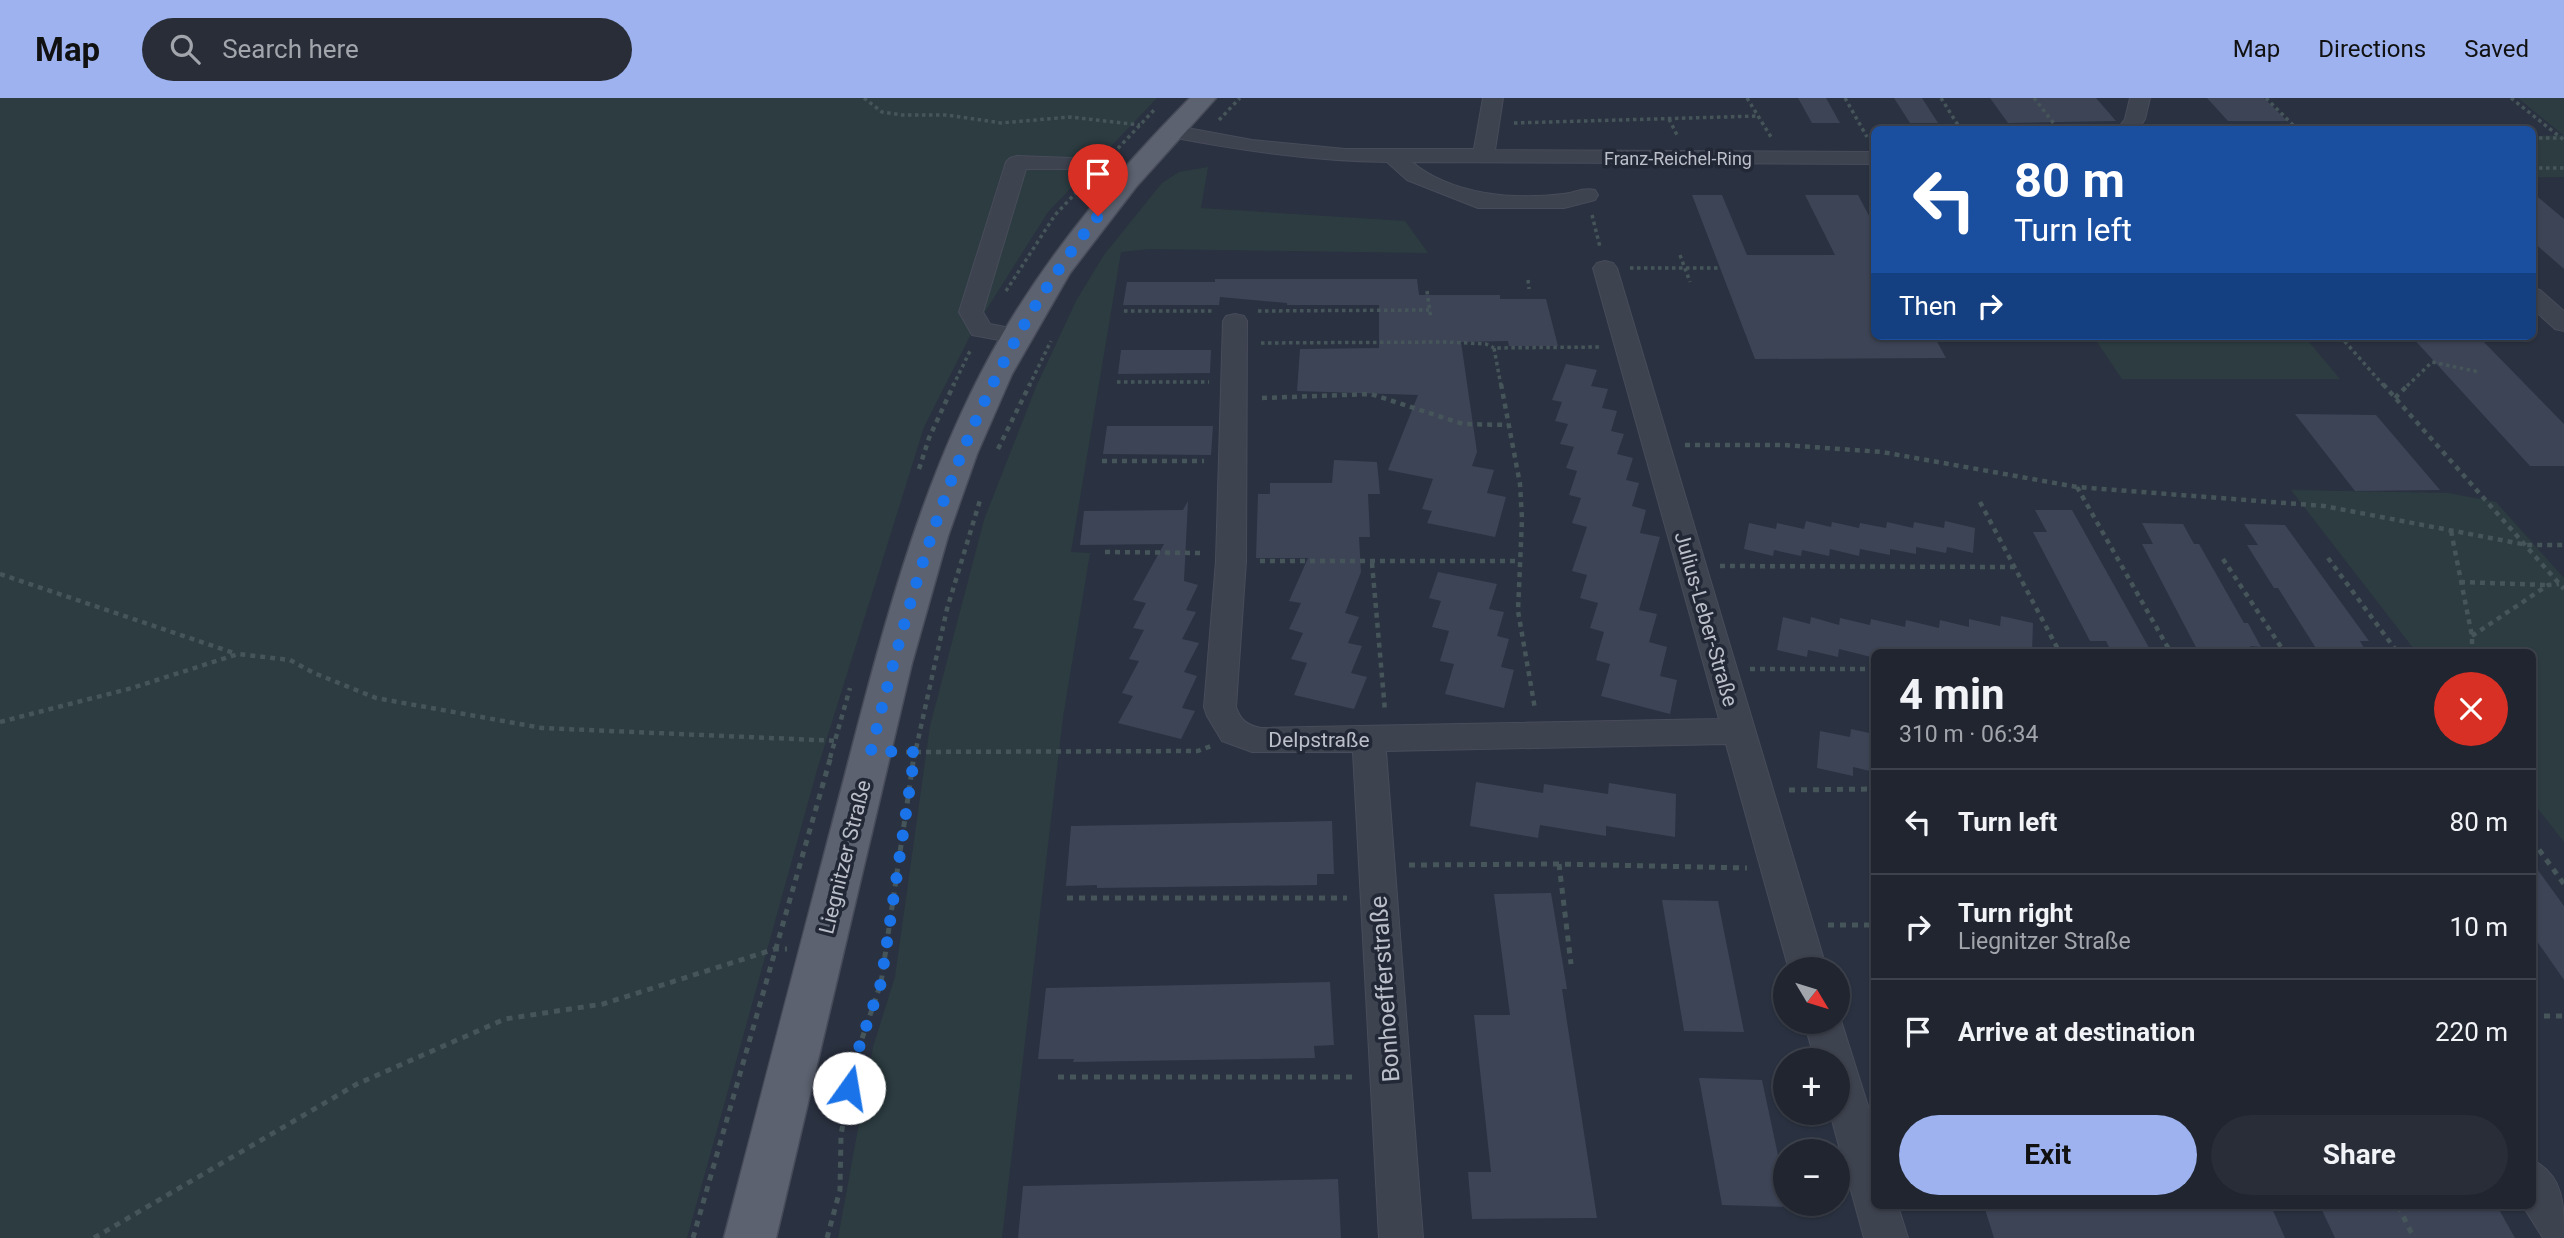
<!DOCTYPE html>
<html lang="en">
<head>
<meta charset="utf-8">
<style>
  body { margin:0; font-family:Roboto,sans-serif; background:#282d38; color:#f1f3f6; height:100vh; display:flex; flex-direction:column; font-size:26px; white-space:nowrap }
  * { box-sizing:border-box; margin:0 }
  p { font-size:23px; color:#a2a5ab }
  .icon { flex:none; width:38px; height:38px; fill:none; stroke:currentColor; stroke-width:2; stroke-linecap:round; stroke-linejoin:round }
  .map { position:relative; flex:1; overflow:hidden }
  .sheet { position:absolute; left:1871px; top:551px; width:665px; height:560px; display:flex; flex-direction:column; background:#202530; border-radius:10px; box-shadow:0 2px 5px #0004,0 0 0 2px #3d424c }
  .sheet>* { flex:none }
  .hud { position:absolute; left:1871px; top:28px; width:665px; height:214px; border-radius:10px; box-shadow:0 2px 5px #0004,0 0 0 2px #3d424c; background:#1a4fa0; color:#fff; overflow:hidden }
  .needle { width:46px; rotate:128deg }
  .fabs { position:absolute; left:1773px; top:859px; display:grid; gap:14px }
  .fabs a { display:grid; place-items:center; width:77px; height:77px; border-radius:50%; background:#202530; box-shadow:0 2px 5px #0004,0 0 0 2px #3d424c; font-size:35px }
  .pin { position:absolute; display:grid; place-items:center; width:60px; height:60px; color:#fff; margin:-72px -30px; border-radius:50% 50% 50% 0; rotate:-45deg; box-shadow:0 0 7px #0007 }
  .pin .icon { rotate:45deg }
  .me { position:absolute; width:77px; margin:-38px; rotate:13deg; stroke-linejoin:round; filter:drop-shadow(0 0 5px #0008) }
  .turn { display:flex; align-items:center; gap:24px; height:147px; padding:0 28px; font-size:32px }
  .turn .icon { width:91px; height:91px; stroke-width:2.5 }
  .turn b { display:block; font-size:49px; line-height:60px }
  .then { display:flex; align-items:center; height:66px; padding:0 28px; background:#0003; gap:14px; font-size:26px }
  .round { display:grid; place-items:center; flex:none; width:74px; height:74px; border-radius:37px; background:#282d38 }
  .overview { display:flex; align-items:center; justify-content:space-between; height:119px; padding:0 28px }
  h1 { font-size:42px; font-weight:700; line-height:52px }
  .button { display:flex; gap:14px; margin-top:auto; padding:14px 28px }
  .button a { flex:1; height:80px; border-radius:42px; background:#9db2ee; color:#111; font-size:28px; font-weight:700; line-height:80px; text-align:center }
  .button a+a { background:#282d38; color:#f1f3f6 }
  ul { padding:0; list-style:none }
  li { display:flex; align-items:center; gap:21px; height:105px; padding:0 28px; border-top:2px solid #3d424c }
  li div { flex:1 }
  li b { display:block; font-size:26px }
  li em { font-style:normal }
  header { display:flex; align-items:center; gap:42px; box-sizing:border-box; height:98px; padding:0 35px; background:#9db2ee; color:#111 }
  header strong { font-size:33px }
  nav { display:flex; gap:38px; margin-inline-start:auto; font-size:24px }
  .search { width:490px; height:63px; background:#282d38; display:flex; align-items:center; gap:18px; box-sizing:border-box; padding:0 24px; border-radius:38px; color:#a2a5ab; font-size:26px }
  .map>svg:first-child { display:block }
  .green { fill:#2c3c41 }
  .building { fill:#3d4456 }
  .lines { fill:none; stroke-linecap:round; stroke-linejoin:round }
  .minor-casing { stroke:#484c5a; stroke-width:2 }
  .major-casing { stroke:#484c5a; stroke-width:3 }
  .path-far2 { stroke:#455559; stroke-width:3.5; stroke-dasharray:3.5 3.5; stroke-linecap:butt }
  .path-far1 { stroke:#455559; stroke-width:4.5; stroke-dasharray:5 5; stroke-linecap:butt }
  .path { stroke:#455559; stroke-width:5; stroke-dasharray:6 6; stroke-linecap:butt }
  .minor { fill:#3e4350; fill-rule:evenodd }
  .major { fill:#5c6270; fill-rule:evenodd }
  .route { stroke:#1a73e8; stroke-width:12; stroke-dasharray:0 21.6 }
  .labels { text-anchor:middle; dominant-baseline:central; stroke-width:7; stroke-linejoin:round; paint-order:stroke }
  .far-street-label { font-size:18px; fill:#bbbfca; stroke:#232836 }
  .street-label { font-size:21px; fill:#bbbfca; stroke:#232836 }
  .near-street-label { font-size:24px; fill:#bbbfca; stroke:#232836 }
</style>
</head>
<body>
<header>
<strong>Map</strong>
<div class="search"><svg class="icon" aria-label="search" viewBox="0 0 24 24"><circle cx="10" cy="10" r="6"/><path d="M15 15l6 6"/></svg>Search here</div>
<nav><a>Map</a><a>Directions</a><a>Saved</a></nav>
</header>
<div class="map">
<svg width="2564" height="1140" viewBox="0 0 2564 1140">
  <rect width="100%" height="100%" fill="#2a3140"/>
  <g class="green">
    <path d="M0,0h1157l-109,114 -77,122 -47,93 -107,343 -130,468h-687z"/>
    <path d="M2518,0h46v79h-32v-41l31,-1z"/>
    <path d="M1208,69l-7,41 204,13 23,32 -279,-4 -28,3 -50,300 19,1 -27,164 -61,521h-164l35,-191 22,-70 35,-251 54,-206 52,-133 40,-86 28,-46 58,-72 17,-11z"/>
    <path d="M2093,238h211l36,43h-218z"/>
    <path d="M2291,392l157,3 48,9 68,76v264l-32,-41v-148h-115z"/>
  </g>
  <g class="building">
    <path d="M1798,0h28l14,25h-28z"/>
    <path d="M1894,0h28l16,25h-28z"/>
    <path d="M1990,0h106l20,23 -108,2z"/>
    <path d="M2207,0h57l23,23h-59z"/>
    <path d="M2532,94l32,27v50l-32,-28z"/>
    <path d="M1692,97h30l25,60h88l-30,-60h53l16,30v111h60l12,22 -191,1z"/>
    <path d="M1215,181h202l2,16h81v4h46l12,47h-49l-1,-5 -47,1 16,110 -5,14 22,4 -7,23 19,4 -11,40 -68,-14 5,-12 -10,-2 11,-30 -45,-9 30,-75 -121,-4 3,-42 79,-1v-43h-92v-2l-67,-6 -1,8h-96l4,-23h88z"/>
    <path d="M2411,238h67l86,88v42h-34z"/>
    <path d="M1121,252h90l-1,23 -92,1z"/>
    <path d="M1566,266l31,6 -6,16 17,3 -6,19 15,3 -6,20 13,3 -7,20 16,4 -7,22 13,3 -7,23 14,4 -6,23 20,4 -21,73 18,4 -8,28 18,5 -7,29 17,4 -7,34 -69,-18 9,-32 -14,-4 8,-28 -14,-4 8,-25 -18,-5 7,-23 -15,-4 15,-44 -15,-4 9,-25 -12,-3 8,-24 -11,-3 8,-21 -14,-3 8,-20 -13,-3 7,-19 -10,-2z"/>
    <path d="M2295,316l81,1 64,75 -85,1z"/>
    <path d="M1107,328h106l-2,29 -108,-1z"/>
    <path d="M1334,362l43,2 3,32h-12l2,43h-11l2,35 -16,41 14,4 -11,26 14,3 -11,27 16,4 -13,32 -60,-14 13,-32 -16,-4 12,-26 -14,-4 12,-26 -12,-2 19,-43h-52l2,-64h12v-11h62z"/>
    <path d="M1188,403l-4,80 14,4 -12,25 10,2 -14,27 17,4 -15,29 13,4 -15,32 13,3 -14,28 -63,-16 15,-27 -11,-3 17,-32 -10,-2 15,-29 -11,-2 13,-25 -13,-3 31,-56 -84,1 4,-34 99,-1z"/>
    <path d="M2035,412h37l80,143h-40l-6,-12h-16l-57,-109h14z"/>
    <path d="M1806,423l25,6 1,-5 27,6 1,-5 26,5 1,-6 26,6 1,-6 30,6 1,-7 30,7 -2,25 -26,-6 -1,6 -30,-6v7l-26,-5v6l-30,-6 -1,7 -29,-7 -1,7 -27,-6 -1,6 -27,-6 -1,6 -29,-7 5,-26 27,6 1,-6 27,6z"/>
    <path d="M2142,425l41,1 11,20h5l45,79h4l13,24 -11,-1 4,7h-55l-57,-109h11z"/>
    <path d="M2244,426l41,1 84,116h-9l7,12h-48l-41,-65h-4l-27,-43h11z"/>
    <path d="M1438,474l59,12 -8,25 15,3 -7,24 12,3 -8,28 13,3 -10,38 -59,-14 9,-30 -14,-3 9,-30 -17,-4 9,-26 -12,-3z"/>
    <path d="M2001,518l32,7 -1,30h-161v4l-32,-8 -1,8 -30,-7 -1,7 -30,-7 6,-33 27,7 1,-7 28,8 1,-7 30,7 1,-6 34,8 1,-7 33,8 1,-8 29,7v-8l31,7z"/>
    <path d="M1851,631l23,5v38l-21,-5v9l-36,-8 3,-37 30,6z"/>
    <path d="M1476,684l67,11 1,-9 64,10 1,-11 67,11 -1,43 -69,-11v10l-66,-11 -2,13 -68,-12z"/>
    <path d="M1332,723l2,53h-17v11l-220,3v-3l-31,1 5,-60z"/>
    <path d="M2532,764l32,44v74l-32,-46z"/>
    <path d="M1551,795l16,96h-5l35,229 -125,1 -4,-47h23l-17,-157h36l-16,-121z"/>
    <path d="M1662,802l56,1 26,131 -60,-1z"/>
    <path d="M1330,884l4,63 -20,1 1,12 -242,4 1,-3h-36l8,-71z"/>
    <path d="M1699,980l63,2 23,108v16l4,3 -67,-2z"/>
    <path d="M1338,1081l3,59h-323l5,-52z"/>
    <path d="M1984,1108h287l14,32h-291z"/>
    <path d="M2320,1108h177l18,32h-180z"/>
  </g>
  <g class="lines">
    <g class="minor-casing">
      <g id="minor">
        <path d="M1483,0h20l-8,52 379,2v12l-462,-2c40,33 101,38 151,32 11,-1 20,-7 32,-4l3,5 -3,5 -31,8h-86l-71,-28 -20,-18c-73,-1 -144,-11 -216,-25l-7,-2 -3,-4 3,-4 7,-2 81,15 93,9h129z"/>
        <path d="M2130,0h20l-5,21 -7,11h-21l8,-11z"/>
        <path d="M1017,58l53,2 8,1 3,5 -3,5h-52l-43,143 7,12 35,7 3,5 -3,5 -9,2 -44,-8 -13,-23 47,-150 4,-4z"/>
        <path d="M1605,163l8,2 4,5 210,702h-38l-63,-226 -340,7 37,487h-44l-26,-486h-101l-30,-11 -15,-25 -3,-9 12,-146 7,-240 3,-5 9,-2 9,2 3,5 -1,240 -10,146c5,14 11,18 25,21l458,-9 -126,-451 4,-5z"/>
        <path d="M2532,190l8,2 24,21v20l-9,-2 -23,-21z"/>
        <path d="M1838,913l36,114v81h24l10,32h-44l-34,-125h8v-53h-23l-11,-38h34z"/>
        <path d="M2532,1062c32,15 32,45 32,78h-21l-20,-32h9z"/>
      </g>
    </g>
    <g class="major-casing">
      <path id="major" d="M1190,0h26l-80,89 -66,86 -58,101 -35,80 -29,82 -36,127 -136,575h-52c38,-148 77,-296 116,-444 41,-157 80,-319 163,-461 51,-87 116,-163 187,-235z"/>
    </g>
    <g class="path-far2">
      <path d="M864,0l18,14 20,3h45l54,8 69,-6 70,8"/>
      <path d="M1747,0l24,39"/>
      <path d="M1845,0l22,39"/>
      <path d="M1941,0l20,32"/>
      <path d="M2034,0l25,32"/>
      <path d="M2266,0l32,32"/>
      <path d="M2511,0l53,42"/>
      <path d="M1669,21l9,18"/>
      <path d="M1219,22l21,-22"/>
      <path d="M1514,25l244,-7"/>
      <path d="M2532,40h27"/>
      <path d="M2532,70h32"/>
      <path d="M1094,76l61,-65"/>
      <path d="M1592,117l8,32"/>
      <path d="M1680,157l10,27"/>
      <path d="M1630,170h90"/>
      <path d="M1528,182l1,9"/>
      <path d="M1006,193l49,-76 33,-35"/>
      <path d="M1427,193l4,28"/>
      <path d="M1124,213h90"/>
      <path d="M1258,213l171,-1"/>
      <path d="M2340,238l44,50"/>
      <path d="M1261,245l186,-1 39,2 8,4"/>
      <path d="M1117,284h92"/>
      <path d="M953,288l18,-37"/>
      <path d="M1029,288l22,-45"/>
      <path d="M1501,288l-7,-38 106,-1"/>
      <path d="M2407,288l25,-24 47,10"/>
    </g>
    <g class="path-far1">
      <path d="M1501,286l19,100 2,35 -4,92 17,98"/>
      <path d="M2383,286l181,205"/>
      <path d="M1262,300l109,-4 92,30 45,1"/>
      <path d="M2395,300l14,-14"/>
      <path d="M1685,347h99l98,7 195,35 247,19 203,39h37"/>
      <path d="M998,351l32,-65"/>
      <path d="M1102,363h102"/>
      <path d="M919,371l10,-31 25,-54"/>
      <path d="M2077,389l94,166"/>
      <path d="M1980,404l80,151"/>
      <path d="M2451,433l21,105v17"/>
      <path d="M1105,454l97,1"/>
      <path d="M2328,460l70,95"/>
      <path d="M2223,461l62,94"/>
      <path d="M1260,463h259"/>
      <path d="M1372,465l13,148"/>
      <path d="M1720,468l295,1"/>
      <path d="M0,476l237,80"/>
      <path d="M2460,484l87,3"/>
      <path d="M2472,538l76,-51 11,-1"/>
      <path d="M1750,571h124"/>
      <path d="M0,624l132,-34 106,-34 52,6 24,13 62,25 166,30 297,13"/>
      <path d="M906,654l292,-1 13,-5"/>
      <path d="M830,660l20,-70"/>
      <path d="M914,660l33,-149 34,-112"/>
    </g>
    <g class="path">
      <path d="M1789,692l85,-1"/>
      <path d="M2532,742l32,44"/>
      <path d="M1559,766l12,100"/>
      <path d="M1409,767l150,-1 188,4"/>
      <path d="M1067,800h280"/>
      <path d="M1828,827h46"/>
      <path d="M2532,918h32"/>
      <path d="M1058,979h300"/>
      <path d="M2398,1108l16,32"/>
      <path d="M94,1140l263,-154 148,-65 98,-15 172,-55h12"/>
      <path d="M693,1140l138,-482"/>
      <path d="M827,1140l13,-48 1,-55 12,-70 28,-82 33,-227"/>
    </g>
    <use href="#minor" class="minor"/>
    <use href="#major" class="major"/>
  </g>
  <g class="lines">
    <path class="route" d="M849,990l4,-23 28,-82 34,-231 -44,-1c48,-194 101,-377 227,-535"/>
  </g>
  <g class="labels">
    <g class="far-street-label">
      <text x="1678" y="60">Franz-Reichel-Ring</text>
    </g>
    <g class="street-label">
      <text transform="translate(1706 521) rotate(74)">Julius-Leber-Straße</text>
      <text x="1319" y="642">Delpstraße</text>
      <text transform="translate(845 759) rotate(-76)">Liegnitzer Straße</text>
    </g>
    <g class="near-street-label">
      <text transform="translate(1385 891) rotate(-94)">Bonhoefferstraße</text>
    </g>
  </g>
</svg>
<div class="fabs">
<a><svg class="needle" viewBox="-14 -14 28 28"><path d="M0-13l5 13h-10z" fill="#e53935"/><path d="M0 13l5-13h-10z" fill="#a2a5ab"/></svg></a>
<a>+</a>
<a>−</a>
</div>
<div class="pin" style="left:1098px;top:118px;background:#d93025"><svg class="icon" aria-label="arrive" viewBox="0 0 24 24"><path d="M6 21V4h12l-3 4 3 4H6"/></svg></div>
<svg class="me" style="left:849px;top:990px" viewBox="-20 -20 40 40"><circle r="19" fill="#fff"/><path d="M0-13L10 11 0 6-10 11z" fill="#1a73e8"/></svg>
<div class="hud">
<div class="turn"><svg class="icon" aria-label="left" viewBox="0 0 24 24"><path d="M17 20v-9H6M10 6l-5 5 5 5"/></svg><div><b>80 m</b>Turn left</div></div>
<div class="then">Then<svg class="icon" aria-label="right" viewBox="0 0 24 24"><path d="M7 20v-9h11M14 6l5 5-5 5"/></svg></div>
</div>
<section class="sheet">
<div class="overview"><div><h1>4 min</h1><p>310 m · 06:34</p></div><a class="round" style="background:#d93025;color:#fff"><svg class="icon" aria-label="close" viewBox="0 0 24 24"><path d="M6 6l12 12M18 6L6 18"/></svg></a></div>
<ul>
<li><svg class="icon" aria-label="left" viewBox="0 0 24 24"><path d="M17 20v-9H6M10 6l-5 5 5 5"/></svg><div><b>Turn left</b></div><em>80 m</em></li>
<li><svg class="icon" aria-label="right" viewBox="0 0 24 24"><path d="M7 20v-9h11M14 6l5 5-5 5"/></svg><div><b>Turn right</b><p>Liegnitzer Straße</p></div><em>10 m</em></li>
<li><svg class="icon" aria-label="arrive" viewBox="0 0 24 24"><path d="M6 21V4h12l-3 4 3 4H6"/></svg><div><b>Arrive at destination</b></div><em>220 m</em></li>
</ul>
<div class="button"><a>Exit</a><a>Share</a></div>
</section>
</div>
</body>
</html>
